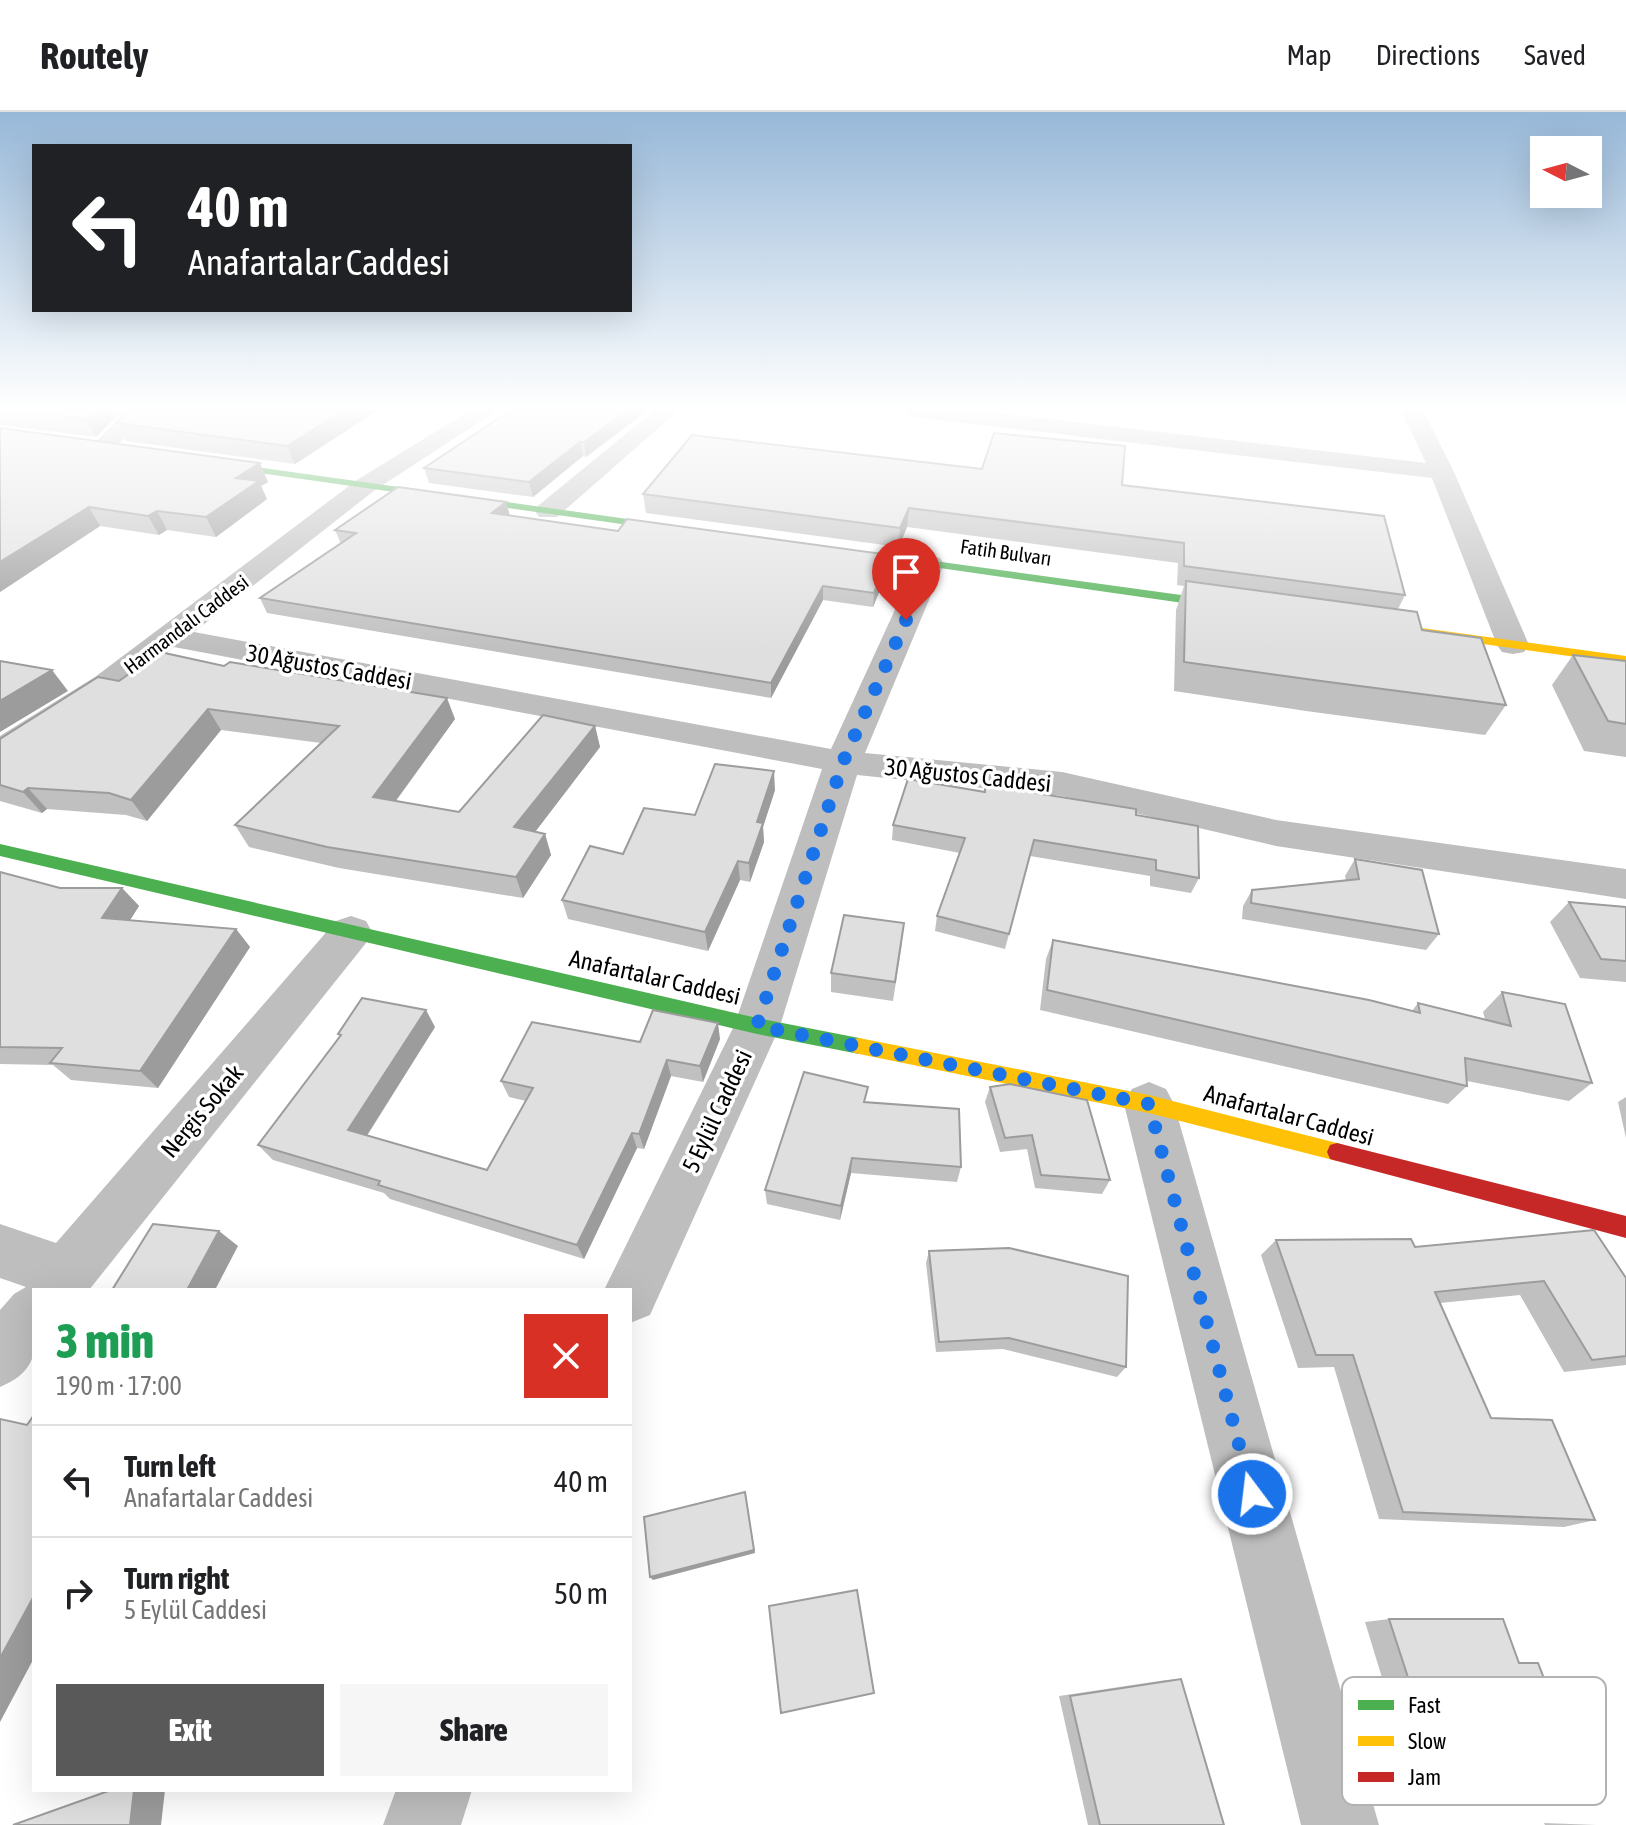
<!DOCTYPE html>
<html lang="en">
<head>
<meta charset="utf-8">
<style>
  body { margin:0; font-family:"Asap Condensed",sans-serif; background:#f6f6f6; color:#202124; height:100vh; display:flex; flex-direction:column; font-size:30px; white-space:nowrap }
  * { box-sizing:border-box; margin:0 }
  p { font-size:26px; color:#757577 }
  .icon { flex:none; width:44px; height:44px; fill:none; stroke:currentColor; stroke-width:2; stroke-linecap:round; stroke-linejoin:round }
  .map { position:relative; flex:1; overflow:hidden }
  .drawer { position:absolute; left:32px; top:1176px; width:600px; height:504px; display:flex; flex-direction:column; background:#fff; border-radius:0px; box-shadow:0 8px 32px #0002 }
  .drawer>* { flex:none }
  .guide { position:absolute; left:32px; top:32px; width:600px; height:168px; border-radius:0px; box-shadow:0 8px 32px #0002; background:#202124; color:#fff; overflow:hidden }
  .needle { width:52px; rotate:276deg }
  .controls { position:absolute; left:1530px; top:24px; display:grid; gap:16px }
  .controls a { display:grid; place-items:center; width:72px; height:72px; border-radius:0px; background:#fff; box-shadow:0 8px 32px #0002; font-size:40px }
  .pin { position:absolute; display:grid; place-items:center; width:68px; height:68px; color:#fff; margin:-82px -34px; border-radius:50% 50% 50% 0; rotate:-45deg; box-shadow:0 0 8px #0007 }
  .pin .icon { rotate:45deg }
  .me { position:absolute; width:88px; margin:-44px; rotate:345deg; stroke-linejoin:round; filter:drop-shadow(0 0 6px #0008) }
  .turn { display:flex; align-items:center; gap:28px; height:168px; padding:0 24px; font-size:36px }
  .turn .icon { width:104px; height:104px; stroke-width:2.5 }
  .turn b { display:block; font-size:56px; line-height:68px }
  .round { display:grid; place-items:center; flex:none; width:84px; height:84px; border-radius:0px; background:#f6f6f6 }
  .head { display:flex; align-items:center; justify-content:space-between; height:136px; padding:0 24px }
  h1 { font-size:48px; font-weight:800; line-height:60px; color:#1e9e55 }
  .action { display:flex; gap:16px; margin-top:auto; padding:16px 24px }
  .action a { flex:1; height:92px; border-radius:0px; background:#595959; color:#fff; font-size:32px; font-weight:800; line-height:92px; text-align:center }
  .action a+a { background:#f6f6f6; color:#202124 }
  ul { padding:0; list-style:none }
  li { display:flex; align-items:center; gap:24px; height:112px; padding:0 24px; border-top:2px solid #e0e0e0 }
  li div { flex:1 }
  li b { display:block; font-size:30px }
  li em { font-style:normal }
  header { display:flex; align-items:center; gap:48px; box-sizing:border-box; height:112px; padding:0 40px; background:#fff; border-bottom:2px solid #e0e0e0 }
  header strong { font-size:38px }
  nav { display:flex; gap:44px; margin-inline-start:auto; font-size:28px }
  .map>svg:first-child { display:block }
  .lines { fill:none; stroke-linecap:round; stroke-linejoin:round }
  .street { fill:#bebebe; fill-rule:evenodd }
  .fast { fill:#4caf50; fill-rule:evenodd }
  .slow { fill:#ffc107; fill-rule:evenodd }
  .jam { fill:#c62828; fill-rule:evenodd }
  .wall { fill:#c0c0c0 }
  .shaded-wall { fill:#9c9c9c }
  .building { fill:#dfdfdf; stroke:#9c9c9c; stroke-width:2 }
  .route { stroke:#1a73e8; stroke-width:14; stroke-dasharray:0 25.2 }
  .labels { text-anchor:middle; dominant-baseline:central; stroke-width:7; stroke-linejoin:round; paint-order:stroke }
  .far-street-label { font-size:20px; fill:#000; stroke:#fff }
  .street-label { font-size:24px; fill:#000; stroke:#fff }
  .key { fill:#fff; stroke:#b2b2b2; stroke-width:2 }
  .key-label { font-size:22px; fill:#000 }
</style>
</head>
<body>
<header>
<strong>Routely</strong>
<nav><a>Map</a><a>Directions</a><a>Saved</a></nav>
</header>
<div class="map">
<svg width="1626" height="1713" viewBox="0 0 1626 1713">
  <rect width="100%" height="100%" fill="#fff"/>
  <g class="lines">
    <g class="street">
      <path d="M127,298h23l-40,44h-16l-4,-5 4,-5z"/>
      <path d="M471,298h27l-123,80 -181,142 637,117 85,-185 4,-6 10,-2 10,2 4,6 -79,189 197,19 214,48 350,49v30l-350,-53 -214,-50 -205,-21 -77,251 -130,289 -20,8v-33h-26l130,-264 88,-257 -648,-122 -55,44 -106,69 -13,3v-27l95,-59 262,-197z"/>
      <path d="M655,298h24l-122,107h-18l-4,-6 4,-6z"/>
      <path d="M902,298h68l456,53 -25,-53h22l31,62 75,173 -5,7 -11,2 -11,-2 -5,-7 -65,-167 -519,-61z"/>
      <path d="M351,804l15,5 6,11 -6,11 -277,347h-55c0,45 14,77 -34,97v-77l14,-16 12,-7 -26,-9v-54l56,19 280,-322z"/>
      <path d="M1149,970l17,7 8,15 205,721h-78l-177,-721 8,-15z"/>
      <path d="M396,1678h76l-11,35h-78z"/>
    </g>
    <g class="fast">
      <path d="M206,348l479,67 5,3 -5,3 -482,-68v-4z"/>
      <path d="M832,435l407,56 6,4 -6,4 -411,-59v-4z"/>
      <path d="M0,732l757,174 102,20 7,2 3,6 -3,6 -7,2 -102,-20 -757,-178z"/>
    </g>
    <g class="slow">
      <path d="M1422,516l204,28v8l-208,-29 -2,-3z"/>
      <path d="M859,926l290,57 188,48 7,2 3,7 -3,7 -7,2 -188,-48 -290,-59 -7,-2 -3,-6 3,-6z"/>
    </g>
    <path class="jam" d="M1337,1031l289,73v22l-289,-77 -7,-2 -3,-7 3,-7z"/>
  </g>
  <g class="wall">
    <path d="M0,298h123l-27,27 -96,-12z"/>
    <path d="M378,298l-83,54 -169,-23 -10,-18z"/>
    <path d="M648,298l-62,47 -3,-1 -50,41 -104,-14 -5,-15z"/>
    <path d="M0,316l268,54 -7,4 6,13 -51,38 -49,-7 -8,5 -59,-9 -100,66z"/>
    <path d="M1122,373l283,110 -7,14 108,96 -21,30 -179,-24 -132,-20 2,-81 8,-24 -7,-1 1,-22 -271,-36 -8,20 -253,-34 -3,-19z"/>
    <path d="M506,390l4,14 108,15 272,24 -1,14 -16,38 -50,-7 -52,98 -504,-85 -7,-15 81,-54 -6,-14z"/>
    <path d="M1573,543l53,6v96l-42,-6 -32,-66z"/>
    <path d="M119,569l336,38 -59,82 63,11 136,-86 5,21 -65,85 10,2 6,21 -28,43 -184,-30 -90,-21 -14,-22 86,-82 -100,-13 -74,91 -21,-6 -79,-6 -5,4 -42,-12v-62z"/>
    <path d="M985,673l44,7 107,23 63,63 -8,15 -41,-7v-10l-120,-20 -25,93 -70,-18 2,-15 23,-63 -68,-13 1,-15 91,-33z"/>
    <path d="M775,678l-12,37 1,15 -14,40 -10,-2 -32,71 -140,-32 -6,-19 61,-46z"/>
    <path d="M1355,747l84,75 -13,16 -184,-31 1,-13 9,-16 94,-9 -1,-5z"/>
    <path d="M0,760l60,16h62l17,18 -9,14 106,9 14,18 -92,141 -87,-8 -18,-15 -53,-1z"/>
    <path d="M1569,790l57,5v75l-46,-4 -30,-56z"/>
    <path d="M1053,828l359,71 6,-8 67,16 -2,-7 19,-20 90,91 -23,18 -102,-20v5l-19,18 -408,-94 6,-51z"/>
    <path d="M902,831l-9,58 -62,-9v-19z"/>
    <path d="M435,915l-68,109 120,34 39,-69 -17,-4 -8,-16 139,-39 80,-3 -17,43 -32,-6 -27,73 -7,-1 -53,111 -194,-60 -6,-6 -111,-33 -15,-15 82,-108 -2,-3z"/>
    <path d="M990,975l120,93 -8,14 -67,-6 -8,-39 -27,3 -15,-50z"/>
    <path d="M1626,985v41l-8,-36z"/>
    <path d="M867,990l94,65 -4,15 -106,-9 -11,47 -73,-16 -2,-14z"/>
    <path d="M1276,1128l139,7 211,31v87l-62,7 -44,-77 -80,8 51,115 104,102 -31,7 -185,-8 -45,-152 -36,1 -37,-113z"/>
    <path d="M929,1139l197,116 -9,10 -114,-28 -67,3 -10,-89z"/>
    <path d="M1389,1507l40,123 -28,-2 -36,-118z"/>
    <path d="M1181,1567l43,146h-136l-29,-129 107,-16z"/>
    <path d="M1544,1711l53,2h-52z"/>
  </g>
  <g class="shaded-wall">
    <path d="M96,298h27l-27,27 -10,-18z"/>
    <path d="M344,298h34l-83,54 -8,-18z"/>
    <path d="M628,298h20l-62,47 -2,-15z"/>
    <path d="M580,330l3,14 -50,41 -4,-15z"/>
    <path d="M260,351l8,19 -7,4 6,13 -51,38 -10,-20 30,-39z"/>
    <path d="M506,390l4,14 -18,-3z"/>
    <path d="M89,395l11,19 -100,66v-30z"/>
    <path d="M909,396l-2,19 -8,20 1,-19z"/>
    <path d="M157,399l10,19 -8,5 -11,-19z"/>
    <path d="M890,443l-1,14 -16,38 1,-14z"/>
    <path d="M823,474v14l-52,98v-15z"/>
    <path d="M52,558l16,21 -68,41v-31z"/>
    <path d="M447,586l8,21 -72,99 -10,-21z"/>
    <path d="M208,597l13,21 -74,91 -16,-21z"/>
    <path d="M595,614l5,21 -78,102 -8,-22z"/>
    <path d="M774,659l1,19 -12,37 1,15 -14,40 -1,-19 8,-41z"/>
    <path d="M28,676l19,21 -5,4 -19,-21z"/>
    <path d="M545,722l6,21 -28,43 -7,-21z"/>
    <path d="M738,749l2,19 -32,71 -3,-19z"/>
    <path d="M122,776l17,18 -19,30 -18,-18z"/>
    <path d="M236,817l14,18 -92,141 -18,-17z"/>
    <path d="M426,898l9,17 -75,119 -12,-16z"/>
    <path d="M718,911l2,16 -17,43 -3,-16z"/>
    <path d="M667,948l4,16 -27,73 -5,-15z"/>
    <path d="M632,1021l5,15 -53,111 -7,-14z"/>
    <path d="M852,1046l-1,15 -11,47 1,-14z"/>
    <path d="M219,1119l19,15 -23,44h-28z"/>
    <path d="M745,1380l10,61 -102,27 -3,-3z"/>
    <path d="M34,1484v62l-34,64v-64z"/>
    <path d="M134,1678h31l-4,35h-31z"/>
  </g>
  <g class="building">
    <path d="M12,298h84l-10,9z"/>
    <path d="M128,298h216l-57,36 -171,-23z"/>
    <path d="M511,298h117l-44,32h-4l-51,40 -105,-14z"/>
    <path d="M0,316l260,35 -24,15 23,3 -53,36 -49,-6 -9,5 -59,-9 -89,55z"/>
    <path d="M994,321l131,13 -3,39 262,31 21,79 -221,-29v-23l-275,-35 -9,20 -257,-34 49,-59 290,34z"/>
    <path d="M398,375l108,15 -14,11 126,18 9,-12 263,36 -16,38 -51,-7 -52,97 -511,-85 96,-65 -21,-3z"/>
    <path d="M1186,469l231,31 5,18 59,8 25,67 -185,-24 -137,-19z"/>
    <path d="M160,540l64,14 6,-4 217,36 -74,99 86,15 84,-97 52,11 -81,101 31,7 -29,43 -189,-30 -92,-22 104,-99 -131,-17 -77,91 -22,-7 -81,-5 -5,4 -23,-7v-46l98,-62 21,4z"/>
    <path d="M1573,543l53,6v63l-18,-3z"/>
    <path d="M0,549l52,9 -52,31z"/>
    <path d="M715,652l59,7 -17,51 6,1 -14,40 -11,-2 -33,71 -143,-32 28,-54 33,8 21,-46 51,7z"/>
    <path d="M908,667l77,13v-7l44,4v3l107,17v6l62,11 1,52 -43,-8v-10l-122,-20 -25,94 -72,-18 28,-78 -72,-13z"/>
    <path d="M1355,747l67,11 17,64 -188,-31 1,-13 107,-11z"/>
    <path d="M0,760l60,16h62l-20,30 134,11 -96,142 -90,-8 12,-15 -62,-1z"/>
    <path d="M1569,790l57,5v54l-25,-2z"/>
    <path d="M844,803l60,8 -9,59 -64,-9z"/>
    <path d="M1053,828l316,60 51,13 -2,-10 93,23 -9,-34 63,12 27,79 -127,-25 2,28 -420,-96z"/>
    <path d="M362,886l64,12 -78,120 139,40 46,-82 -32,-7 31,-59 108,20 13,-32 65,13 -18,43 -33,-6 -28,74 -7,-1 -55,112 -199,-60 2,-4 -122,-36 83,-110 -3,-1z"/>
    <path d="M804,960l64,15 -4,15 95,7 2,58 -109,-9 -11,48 -76,-16z"/>
    <path d="M1010,972l77,16 23,80 -69,-5 -9,-40 -27,3 -15,-51z"/>
    <path d="M153,1112l66,7 -32,59h-75z"/>
    <path d="M1594,1118l32,48v78l-34,4 -48,-79 -109,11 56,126 61,2 43,100 -192,-8 -50,-157h-37l-40,-115 135,-1 4,8z"/>
    <path d="M1009,1136l119,28 -2,91 -117,-29 -70,4 -10,-91z"/>
    <path d="M34,1303v181l-34,62v-239l27,6z"/>
    <path d="M745,1380l9,58 -104,27 -6,-60z"/>
    <path d="M857,1478l17,103 -93,20 -12,-107z"/>
    <path d="M1389,1507h114l16,44h19l31,80 -140,-1z"/>
    <path d="M1181,1567l43,146h-124l-30,-129z"/>
    <path d="M111,1678h23l-4,35h-117z"/>
  </g>
  <linearGradient id="sky" x2="0" y2="1"><stop stop-color="#97b8d8"/><stop offset="0.55" stop-color="#fff"/><stop offset="1" stop-color="#fff" stop-opacity="0"/></linearGradient>
  <rect width="1626" height="538" fill="url(#sky)"/>
  <g class="lines">
    <path class="route" d="M906,508l-63,142 -86,264 392,78 103,390"/>
  </g>
  <g class="labels">
    <g class="far-street-label">
      <text transform="translate(1006 440) rotate(8)">Fatih Bulvarı</text>
      <text transform="translate(186 512) rotate(-37)">Harmandalı Caddesi</text>
    </g>
    <g class="street-label">
      <text transform="translate(329 555) rotate(10)">30 Ağustos Caddesi</text>
      <text transform="translate(968 663) rotate(6)">30 Ağustos Caddesi</text>
      <text transform="translate(655 865) rotate(13)">Anafartalar Caddesi</text>
      <text transform="translate(202 999) rotate(-50)">Nergis Sokak</text>
      <text transform="translate(717 999) rotate(-65)">5 Eylül Caddesi</text>
      <text transform="translate(1289 1003) rotate(15)">Anafartalar Caddesi</text>
    </g>
  </g>
  <rect x="1342" y="1565" width="264" height="128" rx="12" class="key"/>
  <rect x="1358" y="1588" width="36" height="10" fill="#4caf50"/>
  <rect x="1358" y="1624" width="36" height="10" fill="#ffc107"/>
  <rect x="1358" y="1660" width="36" height="10" fill="#c62828"/>
  <g class="key-label">
    <text x="1408" y="1601">Fast</text>
    <text x="1408" y="1637">Slow</text>
    <text x="1408" y="1673">Jam</text>
  </g>
</svg>
<div class="controls">
<a><svg class="needle" viewBox="-14 -14 28 28"><path d="M0-13l5 13h-10z" fill="#e53935"/><path d="M0 13l5-13h-10z" fill="#757577"/></svg></a>
</div>
<div class="pin" style="left:906px;top:508px;background:#d93025"><svg class="icon" aria-label="arrive" viewBox="0 0 24 24"><path d="M6 21V4h12l-3 4 3 4H6"/></svg></div>
<svg class="me" style="left:1252px;top:1382px" viewBox="-20 -20 40 40"><circle r="17" fill="#1a73e8" stroke="#fff" stroke-width="3"/><path d="M0-11L8 9 0 5-8 9z" fill="#fff"/></svg>
<div class="guide">
<div class="turn"><svg class="icon" aria-label="left" viewBox="0 0 24 24"><path d="M17 20v-9H6M10 6l-5 5 5 5"/></svg><div><b>40 m</b>Anafartalar Caddesi</div></div>
</div>
<section class="drawer">
<div class="head"><div><h1>3 min</h1><p>190 m · 17:00</p></div><a class="round" style="background:#d93025;color:#fff"><svg class="icon" aria-label="close" viewBox="0 0 24 24"><path d="M6 6l12 12M18 6L6 18"/></svg></a></div>
<ul>
<li><svg class="icon" aria-label="left" viewBox="0 0 24 24"><path d="M17 20v-9H6M10 6l-5 5 5 5"/></svg><div><b>Turn left</b><p>Anafartalar Caddesi</p></div><em>40 m</em></li>
<li><svg class="icon" aria-label="right" viewBox="0 0 24 24"><path d="M7 20v-9h11M14 6l5 5-5 5"/></svg><div><b>Turn right</b><p>5 Eylül Caddesi</p></div><em>50 m</em></li>
</ul>
<div class="action"><a>Exit</a><a>Share</a></div>
</section>
</div>
</body>
</html>
